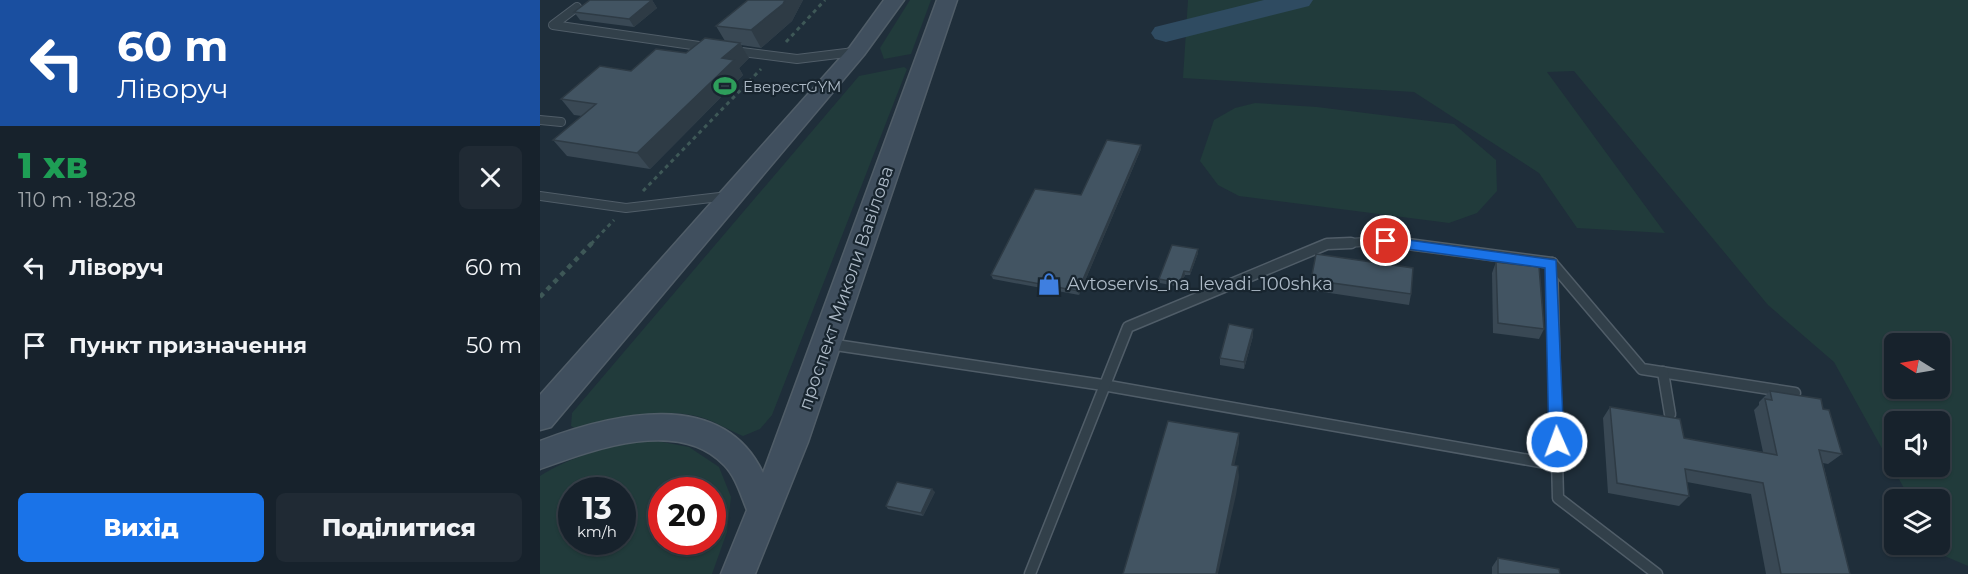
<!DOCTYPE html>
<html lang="uk">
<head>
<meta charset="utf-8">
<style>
  body { margin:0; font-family:Montserrat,sans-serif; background:#202a34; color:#f1f3f6; height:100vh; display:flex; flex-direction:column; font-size:22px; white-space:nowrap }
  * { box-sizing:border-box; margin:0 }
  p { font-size:20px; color:#9ea4a9 }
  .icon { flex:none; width:33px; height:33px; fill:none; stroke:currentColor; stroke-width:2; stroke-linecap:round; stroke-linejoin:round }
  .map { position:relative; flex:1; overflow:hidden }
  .side { display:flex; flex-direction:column; background:#17222c; width:540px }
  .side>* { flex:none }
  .guide { background:#1a4fa0; color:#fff; overflow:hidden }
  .needle { width:39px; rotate:281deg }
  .tools { position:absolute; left:1344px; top:333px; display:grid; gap:12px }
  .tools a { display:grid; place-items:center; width:66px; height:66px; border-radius:9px; background:#17222c; box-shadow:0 2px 4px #0004,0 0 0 2px #363f48; font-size:30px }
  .speed { position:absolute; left:18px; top:477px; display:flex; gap:12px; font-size:30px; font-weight:700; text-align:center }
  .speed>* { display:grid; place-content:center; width:78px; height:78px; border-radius:50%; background:#17222c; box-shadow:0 2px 4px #0004,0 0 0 2px #363f48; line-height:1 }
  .speed small { font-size:15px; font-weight:400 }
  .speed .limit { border:9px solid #d22; background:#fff; color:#111 }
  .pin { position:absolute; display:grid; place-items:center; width:51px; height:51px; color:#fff; margin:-26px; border:3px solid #fff; border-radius:50%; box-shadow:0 2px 6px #0007 }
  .me { position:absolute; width:66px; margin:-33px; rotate:358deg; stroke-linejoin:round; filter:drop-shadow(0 0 4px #0008) }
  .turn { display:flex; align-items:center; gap:21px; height:126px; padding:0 18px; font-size:27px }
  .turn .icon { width:78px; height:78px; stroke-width:2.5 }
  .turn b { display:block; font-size:42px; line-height:51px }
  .round { display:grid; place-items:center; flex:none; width:63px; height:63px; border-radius:9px; background:#202a34 }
  .head { display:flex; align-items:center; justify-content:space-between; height:102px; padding:0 18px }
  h1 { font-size:36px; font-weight:800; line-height:45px; color:#1e9e55 }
  .cta { display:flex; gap:12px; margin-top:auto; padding:12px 18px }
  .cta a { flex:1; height:69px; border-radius:9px; background:#1a73e8; color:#fff; font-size:24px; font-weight:800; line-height:69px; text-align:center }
  .cta a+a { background:#202a34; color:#f1f3f6 }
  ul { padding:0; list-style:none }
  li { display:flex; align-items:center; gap:18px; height:78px; padding:0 18px }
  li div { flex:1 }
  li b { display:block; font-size:22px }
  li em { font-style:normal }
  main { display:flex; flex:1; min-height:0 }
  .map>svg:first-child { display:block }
  .green { fill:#213b3b; fill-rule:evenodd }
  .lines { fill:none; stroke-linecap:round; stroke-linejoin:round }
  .river { fill:#2f4b61; fill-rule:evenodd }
  .lane-far1-casing { stroke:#505d68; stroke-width:10 }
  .lane-casing { stroke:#505d68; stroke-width:13 }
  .secondary-casing { stroke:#505d68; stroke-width:3 }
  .path-far1 { stroke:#3e5857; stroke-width:3; stroke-dasharray:4 4; stroke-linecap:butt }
  .path { stroke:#3e5857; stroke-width:4.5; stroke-dasharray:5 5; stroke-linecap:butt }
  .lane-far1 { stroke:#32404a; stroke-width:8 }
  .lane { stroke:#32404a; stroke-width:10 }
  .secondary { fill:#404f5e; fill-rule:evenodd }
  .wall { fill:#394854 }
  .shaded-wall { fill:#2e3b45 }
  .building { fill:#425462; stroke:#2e3b45; stroke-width:1.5 }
  .route { fill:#1a73e8; stroke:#114b97; stroke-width:1.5 }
  .labels { text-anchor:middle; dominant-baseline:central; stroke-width:4.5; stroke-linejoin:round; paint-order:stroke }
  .far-poi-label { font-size:15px; fill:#adbac7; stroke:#18252f; text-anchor:start }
  .poi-label { font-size:18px; fill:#adbac7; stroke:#18252f; text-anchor:start }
  .street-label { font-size:18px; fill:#adbac7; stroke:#18252f }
</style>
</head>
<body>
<main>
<section class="side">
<div class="guide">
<div class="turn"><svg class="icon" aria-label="left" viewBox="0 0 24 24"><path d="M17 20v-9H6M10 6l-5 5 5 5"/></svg><div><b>60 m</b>Ліворуч</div></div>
</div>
<div class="head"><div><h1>1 хв</h1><p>110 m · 18:28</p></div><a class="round"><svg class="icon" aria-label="close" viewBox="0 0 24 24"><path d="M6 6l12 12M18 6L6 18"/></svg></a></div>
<ul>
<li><svg class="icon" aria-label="left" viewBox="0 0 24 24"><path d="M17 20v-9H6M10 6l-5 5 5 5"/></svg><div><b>Ліворуч</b></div><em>60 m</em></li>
<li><svg class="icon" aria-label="arrive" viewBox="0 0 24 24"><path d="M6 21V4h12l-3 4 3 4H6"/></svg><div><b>Пункт призначення</b></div><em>50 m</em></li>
</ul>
<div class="cta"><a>Вихід</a><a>Поділитися</a></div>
</section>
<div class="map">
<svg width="1428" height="574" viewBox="0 0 1428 574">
  <rect width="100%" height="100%" fill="#1f2e3a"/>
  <g class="green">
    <path d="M370,0h21l-20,54 -27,5 -4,-11z"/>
    <path d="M648,0h780v566l-28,-12 -5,-9 5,-1v-44l-30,-1 -76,-137 -66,-57 -194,-234 -27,1 118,161 -88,-5 -38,-55 -125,-81 -231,-14zM1354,344h46v44h-46zM1354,422h46v44h-46z"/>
    <path d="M364,67l3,2 -135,346 -12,14 -17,7c-15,-6 -32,-17 -47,-20 -39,-9 -79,4 -116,15l-9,-5 1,-13 287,-337z"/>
    <path d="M715,103l62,4 137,17 42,36 1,31 -20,22 -28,10 -210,-27 -21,-11 -18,-24 14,-41 21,-12z"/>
    <path d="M106,439l43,8 30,20 12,30 -4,35 -15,42h-172v-98c33,-21 69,-29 106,-37zM32,490h50v52h-50zM122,490h50v52h-50z"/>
  </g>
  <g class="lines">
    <path class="river" d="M724,0h49l-4,6 -143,36 -11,-3 -4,-6 4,-6z"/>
    <g class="lane-far1-casing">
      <g id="lane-far1">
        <path d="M37,7l-24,18 153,22"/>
        <path d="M194,51l63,8 57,-7"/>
        <path d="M0,120l21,2"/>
        <path d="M0,196l86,12 102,-12"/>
        <path d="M786,244l60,-3 25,3"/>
      </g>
    </g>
    <g class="lane-casing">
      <g id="lane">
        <path d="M860,243l152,20 6,235 99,76"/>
        <path d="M1012,263l90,106 153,24"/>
        <path d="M289,344l274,41 454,80"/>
        <path d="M1123,372l7,42"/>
        <path d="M490,574l98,-247 199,-83 24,-1"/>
      </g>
    </g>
    <g class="secondary-casing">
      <g id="secondary">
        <path d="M344,0h20l-40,55 -313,372 -11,3v-35l310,-348z"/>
        <path d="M397,0h20l-149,442 -53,132h-34l26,-64c-6,-14 -11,-33 -23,-45 -45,-48 -132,-15 -184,4v-28c71,-27 182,-55 223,32z"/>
      </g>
    </g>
    <g class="path-far1">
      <path d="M246,42l39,-42"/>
      <path d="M103,191l118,-122"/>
      <path d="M51,244l23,-24"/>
    </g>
    <path class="path" d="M0,297l52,-54"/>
    <use href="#lane-far1" class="lane-far1"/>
    <use href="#lane" class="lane"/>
    <use href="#secondary" class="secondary"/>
  </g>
  <g class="wall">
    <path d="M112,0l5,8 -23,19 -54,-7 -6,-8z"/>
    <path d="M208,0h55l-11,21 -31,27 -20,-3 8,13 -10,10 4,7 -93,94 -83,-13 -14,-16 29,-24 -8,-1 -13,-16 70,-28 94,-30 -9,-15z"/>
    <path d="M601,149l-62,146 -86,-16 -2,-4 90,-80z"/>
    <path d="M658,249v4l-8,22h-5l-5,12 -20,-4 -1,-4z"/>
    <path d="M956,262l48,67 -5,10 -46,-6 -1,-60z"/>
    <path d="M771,280l100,14 -2,11 -99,-15z"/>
    <path d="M713,336l-9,33 -24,-4v-7z"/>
    <path d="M1230,391l53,18 19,45 -14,10 -5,-1 27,111h-84l-15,-80 -64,-12 2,14 -10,10 -71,-13 -5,-75 7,-11 74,31 79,14 -9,-42 5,-5v-3z"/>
    <path d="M395,492l-12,24 -35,-7 -2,-3z"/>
    <path d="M958,558l62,16h-68v-7z"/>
  </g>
  <g class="shaded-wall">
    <path d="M112,0l5,8 -23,19 -5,-8z"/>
    <path d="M245,0h18l-11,21 -31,27 -10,-18z"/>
    <path d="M200,43l9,15 -10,10 4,7 -93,94 -13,-16 85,-95z"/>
    <path d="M601,145v4l-62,146 -1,-4z"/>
    <path d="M658,249v4l-8,22v-3z"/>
    <path d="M644,271l1,4 -5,12v-4z"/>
    <path d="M713,329v7l-9,33v-7z"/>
    <path d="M699,433v11l-7,32v-11z"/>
    <path d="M698,466l1,11 -3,18 -18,79h-2z"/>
    <path d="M392,489l3,3 -12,24 -2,-3z"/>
  </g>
  <g class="building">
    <path d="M50,0h62l-23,19 -55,-7z"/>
    <path d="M208,0h37l-2,4 -32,26 -35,-4z"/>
    <path d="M165,38l35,5 -18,15 12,2 -97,93 -84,-13 43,-36 -35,-5 39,-33 31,5 25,-22 30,4z"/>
    <path d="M567,140l34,5 -63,146 -87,-16 44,-86 46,6z"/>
    <path d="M632,245l26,4 -8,23 -6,-1 -4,12 -21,-4z"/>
    <path d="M776,254l97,14 -2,26 -100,-14z"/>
    <path d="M956,262l43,5 5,62 -46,-6z"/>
    <path d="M689,324l24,5 -9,33 -24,-4z"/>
    <path d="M1230,391l51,8 2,10 6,1 13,44 -23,-4 31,124h-69l-18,-91 -78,-14 4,27 -72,-13 -7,-76 70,12 4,19 93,17 -12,-56 7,1z"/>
    <path d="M628,421l71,12 -7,32 6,1 -22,108h-93z"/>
    <path d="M357,482l35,7 -11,24 -35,-7z"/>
    <path d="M958,558l61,11 1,5h-62z"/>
  </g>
  <path class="route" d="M846,237l170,23 8,182 -2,5 -5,2 -6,-2 -2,-5 -4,-174 -159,-22 -6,-5z"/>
  <defs>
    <g id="stadium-bare" transform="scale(1.8)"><path d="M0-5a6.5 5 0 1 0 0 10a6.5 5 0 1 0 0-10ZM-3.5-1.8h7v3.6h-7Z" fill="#2e9e5b" stroke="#18252f" stroke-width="2.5" paint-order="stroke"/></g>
    <g id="shop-bare" transform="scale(1.8)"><path d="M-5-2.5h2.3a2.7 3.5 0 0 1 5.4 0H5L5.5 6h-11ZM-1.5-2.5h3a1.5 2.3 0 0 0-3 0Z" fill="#3f7fe0" stroke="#18252f" stroke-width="2.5" paint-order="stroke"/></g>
  </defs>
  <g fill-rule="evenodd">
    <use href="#stadium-bare" x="185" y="86"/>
    <use href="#shop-bare" x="509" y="284"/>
  </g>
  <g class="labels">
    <g class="far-poi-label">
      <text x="203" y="86">ЕверестGYM</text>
    </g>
    <g class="poi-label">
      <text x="527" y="284">Avtoservis_na_levadi_100shka</text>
    </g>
    <g class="street-label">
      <text transform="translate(306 288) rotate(-71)">проспект Миколи Вавілова</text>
    </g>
  </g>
</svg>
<div class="tools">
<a><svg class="needle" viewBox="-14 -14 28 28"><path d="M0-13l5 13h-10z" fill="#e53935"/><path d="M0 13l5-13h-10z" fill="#9ea4a9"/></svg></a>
<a><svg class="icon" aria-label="sound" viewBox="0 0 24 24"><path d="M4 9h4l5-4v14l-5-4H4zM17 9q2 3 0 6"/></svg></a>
<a><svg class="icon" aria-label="layers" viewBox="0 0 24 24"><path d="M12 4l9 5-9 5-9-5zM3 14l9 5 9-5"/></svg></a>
</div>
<div class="speed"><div>13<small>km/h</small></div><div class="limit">20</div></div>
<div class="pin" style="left:846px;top:241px;background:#d93025"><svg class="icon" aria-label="arrive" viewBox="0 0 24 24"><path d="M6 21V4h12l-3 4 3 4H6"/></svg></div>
<svg class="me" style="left:1017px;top:442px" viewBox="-20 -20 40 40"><circle r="17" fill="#1a73e8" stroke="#fff" stroke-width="3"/><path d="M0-11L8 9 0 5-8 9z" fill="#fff"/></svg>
</div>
</main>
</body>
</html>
